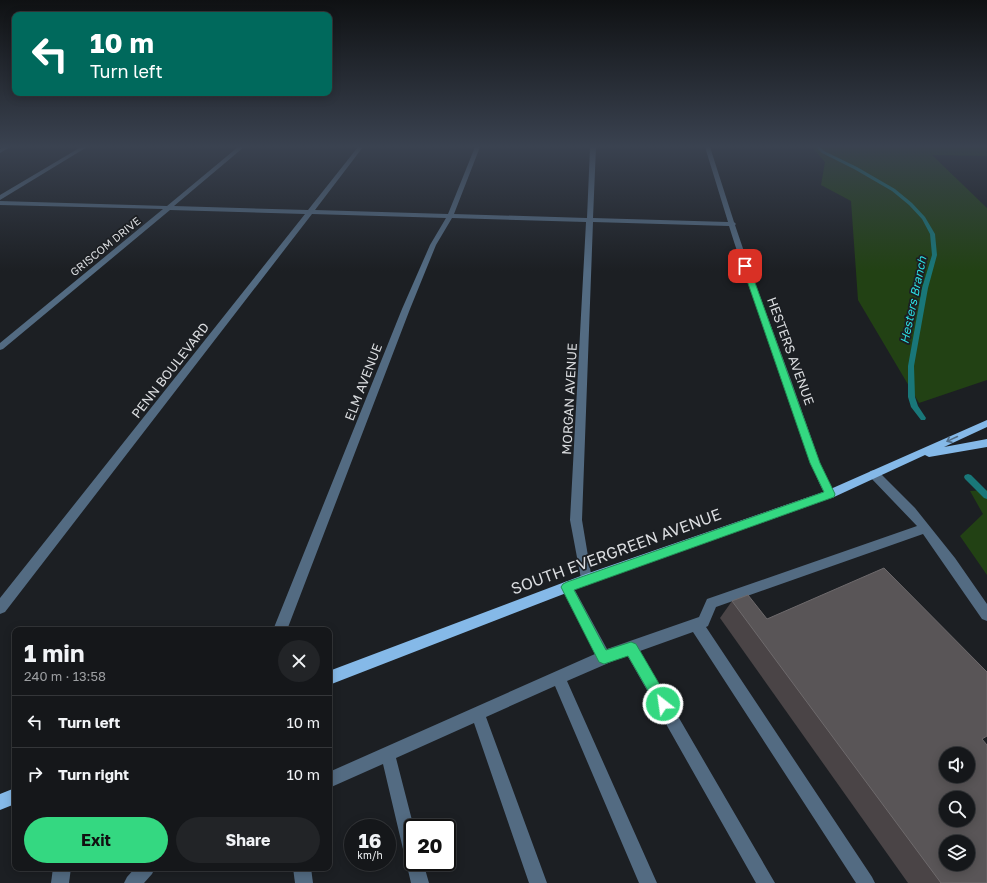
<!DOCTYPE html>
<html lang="en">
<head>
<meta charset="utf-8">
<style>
  body { margin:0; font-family:"Golos Text",sans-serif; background:#222427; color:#f1f3f6; height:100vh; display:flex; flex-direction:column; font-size:15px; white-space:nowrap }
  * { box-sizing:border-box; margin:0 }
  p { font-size:13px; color:#9d9fa2 }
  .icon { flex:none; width:22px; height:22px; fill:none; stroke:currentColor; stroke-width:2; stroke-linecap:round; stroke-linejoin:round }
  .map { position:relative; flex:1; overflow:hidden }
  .details { position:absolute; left:12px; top:627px; width:320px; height:244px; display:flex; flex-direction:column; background:#15171a; border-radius:8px; box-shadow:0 2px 10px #0003,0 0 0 1px #343639 }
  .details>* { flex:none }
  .hud { position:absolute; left:12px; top:12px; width:320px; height:84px; border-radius:8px; box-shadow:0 2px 10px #0003,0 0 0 1px #343639; background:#00695c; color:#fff; overflow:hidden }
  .controls { position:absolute; left:939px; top:747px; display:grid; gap:8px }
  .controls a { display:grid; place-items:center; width:36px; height:36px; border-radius:50%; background:#15171a; box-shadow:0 2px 10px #0003,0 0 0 1px #343639; font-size:20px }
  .speed { position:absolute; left:344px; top:819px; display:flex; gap:8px; font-size:20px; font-weight:700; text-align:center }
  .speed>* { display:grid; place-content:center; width:52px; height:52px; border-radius:50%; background:#15171a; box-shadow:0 2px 10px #0003,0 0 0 1px #343639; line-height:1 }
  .speed small { font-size:10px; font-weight:400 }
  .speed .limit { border:2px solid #111; border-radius:6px; background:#fff; color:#111 }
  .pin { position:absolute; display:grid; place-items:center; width:34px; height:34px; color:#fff; margin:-17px; border-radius:8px; box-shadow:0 2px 6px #0006 }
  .me { position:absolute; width:44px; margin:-22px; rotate:330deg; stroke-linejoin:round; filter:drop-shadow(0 0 3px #0008) }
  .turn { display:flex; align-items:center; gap:14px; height:84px; padding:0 12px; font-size:18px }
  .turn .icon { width:52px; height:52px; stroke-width:2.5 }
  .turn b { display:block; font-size:28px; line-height:34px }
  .round { display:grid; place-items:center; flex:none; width:42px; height:42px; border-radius:21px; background:#222427 }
  .summary { display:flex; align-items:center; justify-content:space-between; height:68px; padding:0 12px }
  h1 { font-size:24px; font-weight:700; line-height:30px }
  .cta { display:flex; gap:8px; margin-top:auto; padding:8px 12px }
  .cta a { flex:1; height:46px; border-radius:24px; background:#34d881; color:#111; font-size:16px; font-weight:700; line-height:46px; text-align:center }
  .cta a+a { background:#222427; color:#f1f3f6 }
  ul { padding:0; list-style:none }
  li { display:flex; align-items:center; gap:12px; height:52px; padding:0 12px; border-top:1px solid #343639 }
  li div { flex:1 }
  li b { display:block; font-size:15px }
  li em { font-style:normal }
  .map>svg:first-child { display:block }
  .green { fill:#224114 }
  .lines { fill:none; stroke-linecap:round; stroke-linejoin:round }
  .stream { fill:#197779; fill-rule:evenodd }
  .minor { fill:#536b82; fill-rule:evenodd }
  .major { fill:#85b9e8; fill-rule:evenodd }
  .wall { fill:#4a4446 }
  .building { fill:#595557; stroke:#6e6a6c; fill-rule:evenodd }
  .oneway { stroke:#506c86 }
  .route { fill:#34d881; stroke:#228c54 }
  .labels { text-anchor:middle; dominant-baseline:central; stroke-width:3.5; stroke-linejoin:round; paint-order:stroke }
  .far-street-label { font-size:11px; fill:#dadcdf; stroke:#1c1f23 }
  .far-water-label { font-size:12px; font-style:italic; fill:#2cdde0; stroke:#1c1f23 }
  .street-label { font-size:13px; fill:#dadcdf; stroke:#1c1f23 }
  .near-street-label { font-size:16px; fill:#dadcdf; stroke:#1c1f23 }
</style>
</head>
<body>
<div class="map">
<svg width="987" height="883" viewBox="0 0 987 883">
  <rect width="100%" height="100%" fill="#1c1f23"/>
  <g class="green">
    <path d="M812,147h175v9l-55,-1 55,53v172l-68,23 -61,-103 -7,-99 -30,-16 4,-23z"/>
    <path d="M987,490v85l-27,-39 23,-22 -13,-23z"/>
  </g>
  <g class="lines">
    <g class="stream">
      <path d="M816,147h4l4,4 33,16 38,22 17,14 13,14 10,17 2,21 -9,33 -14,78 1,31 3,9 8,12 -1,2h-4l-10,-13 -3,-10v-31l14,-78 10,-33 -2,-21 -8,-15 -13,-14 -17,-14 -38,-22 -32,-16z"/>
      <path d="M968,474l3,1 16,16v8l-3,-1 -19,-19 -1,-2 1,-2z"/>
    </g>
    <g class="minor">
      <path d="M3,147h7l-10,6v-4z"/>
      <path d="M81,147h6l-87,53v-5z"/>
      <path d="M238,147h6l-70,59 134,4 50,-63h5l-48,63 133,4 27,-67h5l-26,67 133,4 3,-71h6l-3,71 135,4 -23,-75h5l24,75 2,2 -1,1 16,47 40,108 29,83 15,31 -1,3 -4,1 -4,-1c-19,-37 -30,-77 -43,-116 -18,-52 -38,-103 -54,-155l-136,-4 -11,298 10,60 -2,4 -4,2 -4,-2 -12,-64 16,-298 -134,-4 -16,27 -26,64 -123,321h-14l129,-321 28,-64 16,-27 -134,-4 -307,398 -5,2v-16l305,-384 -135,-4 -167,139 -3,1v-7l163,-134 -163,-4v-4l167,5z"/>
      <path d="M874,470l4,1 37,37 40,50 32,46v17l-5,-2 -59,-85 -207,73 -8,19 -2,1 166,250 3,6h-19l-163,-251 -53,19 135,232h-19l-129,-228 -60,26 90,202h-18l-84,-197 -69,31 61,166h-18l-55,-160 -78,35 18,70h-1v34h10l6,21h-18l-28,-119 -54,24v-16l266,-118 -32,-63 -2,-4 2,-4 4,-2 4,2 36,66 92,-32 8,-18 210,-73 -47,-49 -1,-3 1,-3z"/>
      <path d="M53,868h18l-2,15h-18z"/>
      <path d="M135,868h20l-3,6 -8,9h-20l3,-6z"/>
      <path d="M293,868h18l2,15h-18z"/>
    </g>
    <g class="major">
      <path d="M987,420v7l-43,20 43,-8v8l-58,10 -4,-2 -91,42 -247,88 -258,100v-14l257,-97 240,-83z"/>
      <path d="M15,788v16l-15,6v-16z"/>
    </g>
  </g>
  <path class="wall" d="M732,601l35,18 215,120 5,144h-79l-188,-265z"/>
  <path class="building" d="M884,568l103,104v64l-5,3 5,6v138h-46l-209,-282 16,-6 19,24zM946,754h22v22h-22zM946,798h22v22h-22zM946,842h22v22h-22z"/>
  <defs><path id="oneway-shaft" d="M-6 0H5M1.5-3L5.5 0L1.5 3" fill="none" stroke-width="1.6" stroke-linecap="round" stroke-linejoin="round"/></defs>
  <use class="oneway" href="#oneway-shaft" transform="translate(952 439) rotate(155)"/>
  <linearGradient id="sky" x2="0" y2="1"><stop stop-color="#0f1113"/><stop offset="0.54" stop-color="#3a4250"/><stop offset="1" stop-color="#3a4250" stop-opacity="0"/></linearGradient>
  <rect width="987" height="271" fill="url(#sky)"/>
  <path class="route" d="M743,264l6,2 71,197 15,31 -1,3 -260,93 32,60 25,-8 5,2 32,55 1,5 -1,4 -5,2 -5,-2 -30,-52 -24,8 -5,-2 -38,-75 2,-3 4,-2 257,-90 -14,-29 -68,-197z"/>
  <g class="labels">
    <g class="far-street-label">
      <text transform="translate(105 246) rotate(-39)">GRISCOM DRIVE</text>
    </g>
    <g class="far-water-label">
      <text transform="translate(913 300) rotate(-78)">Hesters Branch</text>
    </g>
    <g class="street-label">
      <text transform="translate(791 351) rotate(70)">HESTERS AVENUE</text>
      <text transform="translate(170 370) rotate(-52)">PENN BOULEVARD</text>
      <text transform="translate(363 382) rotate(-69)">ELM AVENUE</text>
      <text transform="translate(569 399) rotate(-87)">MORGAN AVENUE</text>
    </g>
    <g class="near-street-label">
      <text transform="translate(616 551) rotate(-20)">SOUTH EVERGREEN AVENUE</text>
    </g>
  </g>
</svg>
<div class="controls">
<a><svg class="icon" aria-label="sound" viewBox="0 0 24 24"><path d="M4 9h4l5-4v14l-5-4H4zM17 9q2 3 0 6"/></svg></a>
<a><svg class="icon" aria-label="search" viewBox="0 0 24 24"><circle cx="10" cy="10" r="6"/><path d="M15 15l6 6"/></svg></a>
<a><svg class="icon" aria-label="layers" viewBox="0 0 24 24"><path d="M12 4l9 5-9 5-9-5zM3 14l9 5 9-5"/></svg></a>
</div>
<div class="speed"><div>16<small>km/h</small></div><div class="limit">20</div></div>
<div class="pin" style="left:745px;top:266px;background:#d93025"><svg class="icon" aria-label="arrive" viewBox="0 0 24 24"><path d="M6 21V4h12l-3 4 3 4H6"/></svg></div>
<svg class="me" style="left:663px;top:704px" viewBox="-20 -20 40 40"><circle r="17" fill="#34d881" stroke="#fff" stroke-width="3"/><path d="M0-11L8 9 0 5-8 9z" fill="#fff"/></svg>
<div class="hud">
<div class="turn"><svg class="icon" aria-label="left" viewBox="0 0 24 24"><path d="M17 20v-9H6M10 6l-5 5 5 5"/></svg><div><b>10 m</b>Turn left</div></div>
</div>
<section class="details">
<div class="summary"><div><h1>1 min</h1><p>240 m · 13:58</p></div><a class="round"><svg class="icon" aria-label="close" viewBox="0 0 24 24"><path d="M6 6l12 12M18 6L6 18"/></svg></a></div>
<ul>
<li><svg class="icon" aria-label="left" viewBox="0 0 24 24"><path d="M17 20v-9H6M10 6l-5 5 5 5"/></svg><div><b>Turn left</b></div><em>10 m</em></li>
<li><svg class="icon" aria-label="right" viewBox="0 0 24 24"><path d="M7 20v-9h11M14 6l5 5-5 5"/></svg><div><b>Turn right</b></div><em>10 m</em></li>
</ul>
<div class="cta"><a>Exit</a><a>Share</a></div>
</section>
</div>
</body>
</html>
